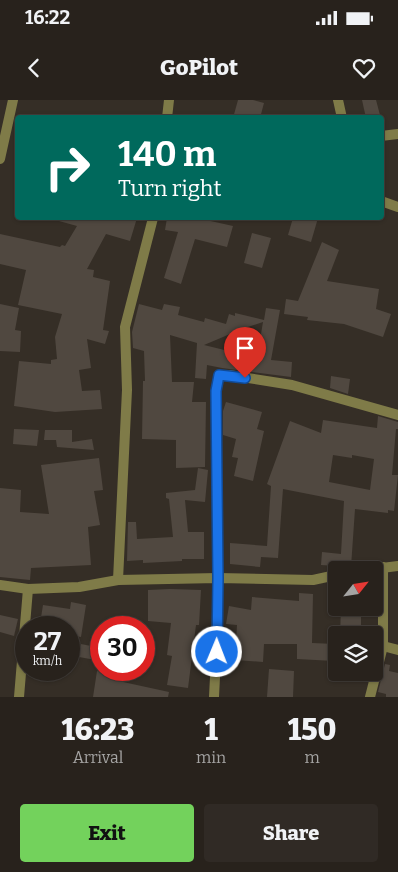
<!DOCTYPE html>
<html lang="en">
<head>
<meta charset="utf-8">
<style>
  body { margin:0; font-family:Bitter,serif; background:#302a25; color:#f1f3f6; height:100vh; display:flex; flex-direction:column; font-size:19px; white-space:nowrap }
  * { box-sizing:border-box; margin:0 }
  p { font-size:16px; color:#a5a4a3 }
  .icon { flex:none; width:28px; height:28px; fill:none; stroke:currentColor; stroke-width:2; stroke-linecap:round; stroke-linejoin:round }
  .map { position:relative; height:597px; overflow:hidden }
  .side { display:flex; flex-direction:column; background:#28221c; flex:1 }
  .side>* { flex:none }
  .banner { position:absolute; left:15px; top:15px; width:369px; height:105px; border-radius:5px; box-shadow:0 1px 4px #0004,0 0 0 1px #443f3b; background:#00695c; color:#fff; overflow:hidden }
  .needle { width:32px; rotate:60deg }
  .fabs { position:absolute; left:328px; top:461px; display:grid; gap:10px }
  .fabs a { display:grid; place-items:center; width:55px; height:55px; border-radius:5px; background:#28221c; box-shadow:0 1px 4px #0004,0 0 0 1px #443f3b; font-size:25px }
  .speed { position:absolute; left:15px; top:516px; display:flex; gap:10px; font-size:25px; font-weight:700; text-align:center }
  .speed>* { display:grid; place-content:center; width:65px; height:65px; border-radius:50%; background:#28221c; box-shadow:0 1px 4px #0004,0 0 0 1px #443f3b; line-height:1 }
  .speed small { font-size:12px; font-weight:400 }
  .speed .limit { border:8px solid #d22; background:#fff; color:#111 }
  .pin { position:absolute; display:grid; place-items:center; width:42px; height:42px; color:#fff; margin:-51px -21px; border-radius:50% 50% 50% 0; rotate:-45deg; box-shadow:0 0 5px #0007 }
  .pin .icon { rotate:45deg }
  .me { position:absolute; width:55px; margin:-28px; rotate:1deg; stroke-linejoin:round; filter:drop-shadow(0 0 4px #0008) }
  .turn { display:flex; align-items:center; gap:18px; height:105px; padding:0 20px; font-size:22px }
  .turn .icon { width:65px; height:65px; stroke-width:2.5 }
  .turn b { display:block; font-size:35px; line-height:42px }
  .eta { display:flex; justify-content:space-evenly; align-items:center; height:85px; text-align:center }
  .eta b { font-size:30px; font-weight:800; line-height:35px }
  .cta { display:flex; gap:10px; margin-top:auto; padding:10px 20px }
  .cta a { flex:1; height:58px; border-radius:5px; background:#73d25c; color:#111; font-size:20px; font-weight:800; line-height:58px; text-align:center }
  .cta a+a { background:#302a25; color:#f1f3f6 }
  .status { display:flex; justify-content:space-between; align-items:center; height:35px; padding:0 25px; background:#28221c; direction:ltr }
  .status svg { height:14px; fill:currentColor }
  header { display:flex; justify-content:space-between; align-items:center; height:65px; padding:0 20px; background:#28221c; font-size:22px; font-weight:800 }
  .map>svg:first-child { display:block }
  .building { fill:#504840; fill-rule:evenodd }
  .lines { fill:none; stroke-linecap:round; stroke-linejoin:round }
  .street { stroke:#7f7b48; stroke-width:10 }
  .route-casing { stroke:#114b97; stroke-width:12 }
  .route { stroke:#1a73e8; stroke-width:9 }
</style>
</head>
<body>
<div class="status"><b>16:22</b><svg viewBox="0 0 49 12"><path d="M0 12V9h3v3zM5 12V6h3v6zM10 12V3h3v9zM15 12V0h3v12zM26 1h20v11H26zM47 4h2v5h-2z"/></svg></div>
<header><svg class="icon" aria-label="back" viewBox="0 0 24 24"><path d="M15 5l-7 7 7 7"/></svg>GoPilot<svg class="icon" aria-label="heart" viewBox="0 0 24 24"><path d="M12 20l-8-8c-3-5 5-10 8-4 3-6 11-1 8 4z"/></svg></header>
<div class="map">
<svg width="398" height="597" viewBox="0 0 398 597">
  <rect width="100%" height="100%" fill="#352e26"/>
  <g class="building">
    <path d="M238,0h15l11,3 -4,15h-27z"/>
    <path d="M362,0h14l4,15 -14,3z"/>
    <path d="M59,118h78l-7,23 -24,-7 -19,35 7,1 -1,7 17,4 -7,49 6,1 -4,13 -18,-5 4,29 -12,2 3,21 18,-1 2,19 -47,3 -41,-6 5,-45 32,3v-4l6,-1 -2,-22 7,-23 -44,-9 8,-35 -26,-6v-30l60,13 2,-2 3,1 12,-20 -18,-5z"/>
    <path d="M167,118h30l36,8 -6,21 -32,-8 -14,45 -17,-6 14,-46 -13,-2z"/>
    <path d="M293,118h25l-7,24 -23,-7z"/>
    <path d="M252,133l19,5 -9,30 -18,-5z"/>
    <path d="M322,142l17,8 -12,31 52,8 -3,20 15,5 -8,23 -39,-13 -37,-4 1,-3 -24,-3 2,-15 12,2z"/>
    <path d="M0,204l19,4 -4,22 6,1 -1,21 -20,-1z"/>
    <path d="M139,204l23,6 2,-6 16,3 -2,8 26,7 1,-4 21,6 3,-10 6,2v-3l29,7 2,-12 14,2 -9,50 21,2 -1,15 -69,-9 -15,-3 -1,14 -11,-1 2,-35 -27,-8 2,47h22l-2,20h14l-1,65 -29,1v-28l-34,-1 1,-58h2l-1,-30 -11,-3 -1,-16zM263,222l-6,36 -53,-13 38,-16z"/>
    <path d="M331,276l19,3 -2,15 -18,-6z"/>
    <path d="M226,302l36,10 -5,17 7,2 -11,50 -19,-5 4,-18 -6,-1 4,-18 -13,-4v-24z"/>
    <path d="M378,316l20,6v7h-2l-4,46h6l-4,36 -6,-1v3l-33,-4 -4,58 -30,-2 1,-13 19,2 3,-53 -61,-12 -5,69 -17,-1 -1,10 -30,-3v-21l37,3 4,-60 -4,-2 23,-63 31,12 2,-13 54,8zM333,355l19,3v-3l22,4 -4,31 -41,-8z"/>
    <path d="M14,329l25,1 -2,16 -24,-2z"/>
    <path d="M45,330h27v12l20,-3 2,11 -37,-3 -1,-7h-12z"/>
    <path d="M99,358l4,32 -9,1 6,34 -12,2 3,38 -60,3 -1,12 -30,-3v-89l21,2 -1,22 29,2 -8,-49z"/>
    <path d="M198,368l10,2 -3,32 -20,-2 3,32h16v27h-22v2l-39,2v-3l-16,1 1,-39h8l1,17 36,-2 -4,-38 -3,-1v-5l29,-3z"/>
    <path d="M170,489l31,1 -2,35h-3l-8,63 -21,-3 5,-29 -5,-1 4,-32 -23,-2v-31z"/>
    <path d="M299,493l14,1 -1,49 23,1 -1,17 -37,-2v-15h-33l-1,18 -28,-2 2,-35 -11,-1 3,-18 22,4 1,-13 47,4z"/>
    <path d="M71,502l15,3 -5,32 -12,-2v-7l-29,-4 3,-19 27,4z"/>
    <path d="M341,508h20v27h-21z"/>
    <path d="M0,515l18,4 -4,17 -14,-4z"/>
    <path d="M81,544l20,4v13l-22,-4z"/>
    <path d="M385,564l5,1 -1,6 9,2v24h-12v-3l-8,-2z"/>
    <path d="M269,569l25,2 -1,26h-26z"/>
    <path d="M97,571l27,5 -1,6 46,10 -1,5h-75z"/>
  </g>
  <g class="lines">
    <g class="street">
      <path d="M338,0l4,18"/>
      <path d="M167,18l2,-18"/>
      <path d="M381,36l17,-2"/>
      <path d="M0,59l13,-59"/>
      <path d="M381,101l17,6"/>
      <path d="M366,470l32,-4"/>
      <path d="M118,480l9,-190 -2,-63 28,-109"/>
      <path d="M0,485l28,4 51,-2 39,-7 100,-2 95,2 23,-5"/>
      <path d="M383,546l15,4"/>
      <path d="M19,597l9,-108"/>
      <path d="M214,597c6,-102 3,-204 2,-306l3,-16h10l63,10 106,30"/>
      <path d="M370,597l13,-51v-79"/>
    </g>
  </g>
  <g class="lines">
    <g class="route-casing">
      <path id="route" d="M217,552l1,-74 -2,-187 3,-16 26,3"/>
    </g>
    <use href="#route" class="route"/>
  </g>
</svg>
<div class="fabs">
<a><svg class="needle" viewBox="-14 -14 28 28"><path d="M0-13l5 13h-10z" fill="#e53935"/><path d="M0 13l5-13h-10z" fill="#a5a4a3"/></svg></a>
<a><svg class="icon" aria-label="layers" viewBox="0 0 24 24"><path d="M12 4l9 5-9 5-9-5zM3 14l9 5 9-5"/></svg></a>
</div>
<div class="speed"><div>27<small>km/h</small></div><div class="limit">30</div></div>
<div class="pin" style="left:245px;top:278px;background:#d93025"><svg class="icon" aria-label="arrive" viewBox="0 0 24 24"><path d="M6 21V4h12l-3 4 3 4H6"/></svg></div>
<svg class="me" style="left:217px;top:552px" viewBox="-20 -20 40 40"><circle r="17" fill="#1a73e8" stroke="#fff" stroke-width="3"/><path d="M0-11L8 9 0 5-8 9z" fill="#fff"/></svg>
<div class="banner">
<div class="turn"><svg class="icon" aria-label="right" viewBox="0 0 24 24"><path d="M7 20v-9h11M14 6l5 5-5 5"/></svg><div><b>140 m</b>Turn right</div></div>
</div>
</div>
<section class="side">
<div class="eta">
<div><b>16:23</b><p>Arrival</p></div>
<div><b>1</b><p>min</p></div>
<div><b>150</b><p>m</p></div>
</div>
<div class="cta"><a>Exit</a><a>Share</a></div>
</section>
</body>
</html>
